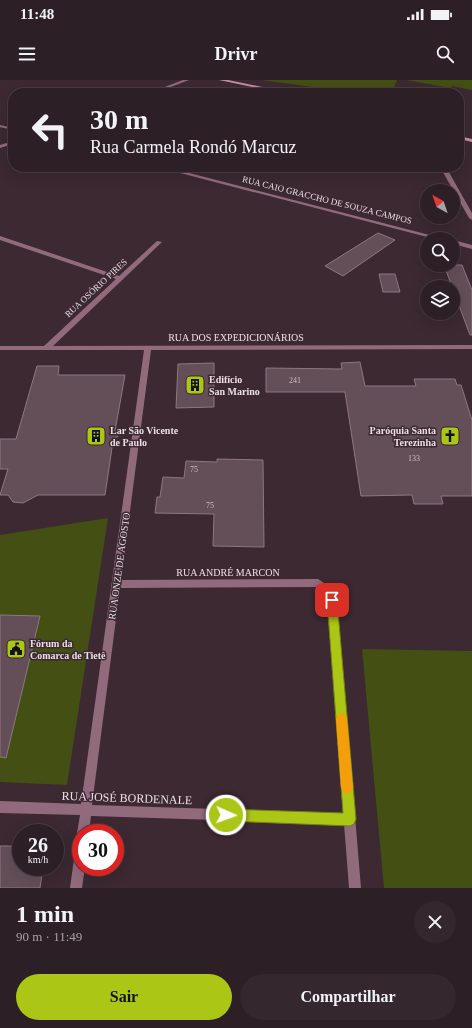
<!DOCTYPE html>
<html lang="pt">
<head>
<meta charset="utf-8">
<style>
  body { margin:0; font-family:Georgia,serif; background:#35272e; color:#f1f3f6; height:100vh; display:flex; flex-direction:column; font-size:15px; white-space:nowrap }
  * { box-sizing:border-box; margin:0 }
  p { font-size:13px; color:#a7a2a7 }
  .icon { flex:none; width:22px; height:22px; fill:none; stroke:currentColor; stroke-width:2; stroke-linecap:round; stroke-linejoin:round }
  .map { position:relative; height:808px; overflow:hidden }
  .details { display:flex; flex-direction:column; background:#2d1f26; flex:1 }
  .details>* { flex:none }
  .hud { position:absolute; left:8px; top:8px; width:456px; height:84px; border-radius:16px; box-shadow:0 4px 16px #0002,0 0 0 1px #483d43; background:#2d1f26; color:#f1f3f6; overflow:hidden }
  .needle { width:26px; rotate:320deg }
  .fabs { position:absolute; left:420px; top:104px; display:grid; gap:8px }
  .fabs a { display:grid; place-items:center; width:40px; height:40px; border-radius:50%; background:#2d1f26; box-shadow:0 4px 16px #0002,0 0 0 1px #483d43; font-size:20px }
  .speed { position:absolute; left:12px; top:744px; display:flex; gap:8px; font-size:20px; font-weight:700; text-align:center }
  .speed>* { display:grid; place-content:center; width:52px; height:52px; border-radius:50%; background:#2d1f26; box-shadow:0 4px 16px #0002,0 0 0 1px #483d43; line-height:1 }
  .speed small { font-size:10px; font-weight:400 }
  .speed .limit { border:6px solid #d22; background:#fff; color:#111 }
  .pin { position:absolute; display:grid; place-items:center; width:34px; height:34px; color:#fff; margin:-17px; border-radius:8px; box-shadow:0 2px 6px #0006 }
  .me { position:absolute; width:44px; margin:-22px; rotate:92deg; stroke-linejoin:round; filter:drop-shadow(0 0 3px #0008) }
  .turn { display:flex; align-items:center; gap:14px; height:84px; padding:0 16px; font-size:18px }
  .turn .icon { width:52px; height:52px; stroke-width:2.5 }
  .turn b { display:block; font-size:28px; line-height:34px }
  .round { display:grid; place-items:center; flex:none; width:42px; height:42px; border-radius:21px; background:#35272e }
  .headline { display:flex; align-items:center; justify-content:space-between; height:68px; padding:0 16px }
  h1 { font-size:24px; font-weight:700; line-height:30px }
  .cta { display:flex; gap:8px; margin-top:auto; padding:8px 16px }
  .cta a { flex:1; height:46px; border-radius:24px; background:#abc615; color:#111; font-size:16px; font-weight:700; line-height:46px; text-align:center }
  .cta a+a { background:#35272e; color:#f1f3f6 }
  .status { display:flex; justify-content:space-between; align-items:center; height:28px; padding:0 20px; background:#2d1f26; direction:ltr }
  .status svg { height:11px; fill:currentColor }
  header { display:flex; justify-content:space-between; align-items:center; height:52px; padding:0 16px; background:#2d1f26; font-size:18px; font-weight:700 }
  .map>svg:first-child { display:block }
  .green { fill:#444f13 }
  .building { fill:#644f59; stroke:#8e7782 }
  .lines { fill:none; stroke-linecap:round; stroke-linejoin:round }
  .minor { fill:#926a7e; fill-rule:evenodd }
  .secondary { fill:#c98baa; fill-rule:evenodd }
  .route { fill:#abc615; stroke:#6f810e }
  .slow { fill:#f59e0b }
  .labels { text-anchor:middle; dominant-baseline:central; stroke-width:3; stroke-linejoin:round; paint-order:stroke }
  .number-label { font-size:8px; fill:#c9bac1 }
  .far-street-label { font-size:9px; fill:#ebdee4; stroke:#3c2932 }
  .street-label { font-size:10px; fill:#ebdee4; stroke:#3c2932 }
  .poi-label { font-size:10px; font-weight:bold; fill:#ebdee4; stroke:#3c2932; text-anchor:start }
  .near-street-label { font-size:12px; fill:#ebdee4; stroke:#3c2932 }
</style>
</head>
<body>
<div class="status"><b>11:48</b><svg viewBox="0 0 49 12"><path d="M0 12V9h3v3zM5 12V6h3v6zM10 12V3h3v9zM15 12V0h3v12zM26 1h20v11H26zM47 4h2v5h-2z"/></svg></div>
<header><svg class="icon" aria-label="menu" viewBox="0 0 24 24"><path d="M4 6h16M4 12h16M4 18h16"/></svg>Drivr<svg class="icon" aria-label="search" viewBox="0 0 24 24"><circle cx="10" cy="10" r="6"/><path d="M15 15l6 6"/></svg></header>
<div class="map">
<svg width="472" height="808" viewBox="0 0 472 808">
  <rect width="100%" height="100%" fill="#3c2932"/>
  <g class="green">
    <path d="M262,0h135l-5,13h-37z"/>
    <path d="M406,0h66v10l-20,-4 -2,2z"/>
    <path d="M108,438l-41,267 -67,-3v-247z"/>
    <path d="M362,569l110,2v237h-88z"/>
  </g>
  <g class="building">
    <path d="M378,153l17,7 -52,36 -18,-10z"/>
    <path d="M444,185h18l10,25v45h-2z"/>
    <path d="M379,194h16l5,18h-17z"/>
    <path d="M360,282l5,24h51l-2,-7h41l2,6h4l11,35v76h-31l2,8h-29l-2,-9 -51,1 -16,-104h-79v-24l76,1 -1,-6z"/>
    <path d="M214,283v44l-38,1 2,-44z"/>
    <path d="M37,286h22l-1,9h67l-10,56 3,5 -5,5 -8,54h-67l-15,8 -10,-1 -5,-7h-8l8,-26h-8v-30h16z"/>
    <path d="M217,379l46,1 1,87 -51,-1 1,-32 -59,-1 2,-16h3l3,-20 21,1 2,-17 31,1z"/>
    <path d="M0,535l40,1 -34,142 -6,-1z"/>
    <path d="M0,766h21v21h22l-3,21h-40z"/>
  </g>
  <g class="lines">
    <g class="minor">
      <path d="M183,0h6l-34,13h-6z"/>
      <path d="M0,45l13,3v2l-13,-3z"/>
      <path d="M13,61v3l-13,4v-3z"/>
      <path d="M157,87h9l279,72h-10z"/>
      <path d="M440,87h6l26,46v7l-3,-2z"/>
      <path d="M0,156l119,40 38,-35 5,1 -109,104 419,-1v4l-321,1 -30,230 197,-1 12,8 7,12 24,289h-12l-5,-64 -253,-8 -2,17h-8v5l-2,-1 -2,-4 3,-18 -80,-2v-12l81,3 63,-454h-144v-4h44l72,-67 -116,-39zM316,507l8,6 3,7 16,213 -251,-8 28,-217z"/>
      <path d="M453,160l19,5v4l-19,-5z"/>
      <path d="M81,765v22h4l-3,21h-12l5,-37 2,-4z"/>
    </g>
    <g class="secondary">
      <path d="M219,0h9l63,13h-9z"/>
      <path d="M459,56l13,3v3l-13,-3z"/>
    </g>
  </g>
  <path class="route" d="M332,515l4,1 1,4 19,219 -2,5 -4,2 -124,-5 -5,-2 -2,-4 2,-5 5,-1 117,4 -16,-213 2,-4z"/>
  <path class="slow" d="M342,633l4,2 1,4 6,68 -2,5 -4,2 -4,-2 -2,-5 -5,-68 2,-4z"/>
  <defs>
    <g id="building-square" transform="scale(1)"><rect x="-9" y="-9" width="18" height="18" rx="4" fill="#abc615" stroke="#3c2932"/><path d="M-4-6H4V6H1V3H-1V6H-4ZM-2.5-4.3h1.7v1.8h-1.7ZM.8-4.3h1.7v1.8H.8ZM-2.5-1h1.7V.8h-1.7ZM.8-1h1.7V.8H.8Z" fill="#111"/></g>
    <g id="church-square" transform="scale(1)"><rect x="-9" y="-9" width="18" height="18" rx="4" fill="#abc615" stroke="#3c2932"/><path d="M-1.2-6h2.4v3.5h3.3v2.4h-3.3V6h-2.4V-.1h-3.3v-2.4h3.3Z" fill="#111"/></g>
    <g id="civic-square" transform="scale(1)"><rect x="-9" y="-9" width="18" height="18" rx="4" fill="#abc615" stroke="#3c2932"/><path d="M-.6-6.5H3V-4.5H.6V-3L4-1V1h2V6H-6V1h2V-1L-.6-3ZM-1.2 2.5V6h2.4V2.5Z" fill="#111"/></g>
  </defs>
  <g fill-rule="evenodd">
    <use href="#building-square" x="195" y="305"/>
    <use href="#building-square" x="96" y="356"/>
    <use href="#church-square" x="450" y="356"/>
    <use href="#civic-square" x="16" y="569"/>
  </g>
  <g class="labels">
    <g class="number-label">
      <text x="295" y="300">241</text>
      <text x="414" y="378">133</text>
      <text x="194" y="389">75</text>
      <text x="210" y="425">75</text>
    </g>
    <g class="far-street-label">
      <text transform="translate(327 120) rotate(14)">RUA CAIO GRACCHO DE SOUZA CAMPOS</text>
      <text transform="translate(96 208) rotate(-43)">RUA OSÓRIO PIRES</text>
    </g>
    <g class="street-label">
      <text x="236" y="257">RUA DOS EXPEDICIONÁRIOS</text>
      <text transform="translate(119 486) rotate(-82)">RUA ONZE DE AGOSTO</text>
      <text x="228" y="492">RUA ANDRÉ MARCON</text>
    </g>
    <g class="poi-label">
      <text x="209" y="299">Edifício<tspan x="209" dy="12">San Marino</tspan></text>
      <text x="110" y="350">Lar São Vicente<tspan x="110" dy="12">de Paulo</tspan></text>
      <text x="436" y="350" text-anchor="end">Paróquia Santa<tspan x="436" dy="12">Terezinha</tspan></text>
      <text x="30" y="563">Fórum da<tspan x="30" dy="12">Comarca de Tietê</tspan></text>
    </g>
    <g class="near-street-label">
      <text transform="translate(127 718) rotate(2)">RUA JOSÉ BORDENALE</text>
    </g>
  </g>
</svg>
<div class="fabs">
<a><svg class="needle" viewBox="-14 -14 28 28"><path d="M0-13l5 13h-10z" fill="#e53935"/><path d="M0 13l5-13h-10z" fill="#a7a2a7"/></svg></a>
<a><svg class="icon" aria-label="search" viewBox="0 0 24 24"><circle cx="10" cy="10" r="6"/><path d="M15 15l6 6"/></svg></a>
<a><svg class="icon" aria-label="layers" viewBox="0 0 24 24"><path d="M12 4l9 5-9 5-9-5zM3 14l9 5 9-5"/></svg></a>
</div>
<div class="speed"><div>26<small>km/h</small></div><div class="limit">30</div></div>
<div class="pin" style="left:332px;top:520px;background:#d93025"><svg class="icon" aria-label="arrive" viewBox="0 0 24 24"><path d="M6 21V4h12l-3 4 3 4H6"/></svg></div>
<svg class="me" style="left:226px;top:735px" viewBox="-20 -20 40 40"><circle r="17" fill="#abc615" stroke="#fff" stroke-width="3"/><path d="M0-11L8 9 0 5-8 9z" fill="#fff"/></svg>
<div class="hud">
<div class="turn"><svg class="icon" aria-label="left" viewBox="0 0 24 24"><path d="M17 20v-9H6M10 6l-5 5 5 5"/></svg><div><b>30 m</b>Rua Carmela Rondó Marcuz</div></div>
</div>
</div>
<section class="details">
<div class="headline"><div><h1>1 min</h1><p>90 m · 11:49</p></div><a class="round"><svg class="icon" aria-label="close" viewBox="0 0 24 24"><path d="M6 6l12 12M18 6L6 18"/></svg></a></div>
<div class="cta"><a>Sair</a><a>Compartilhar</a></div>
</section>
</body>
</html>
